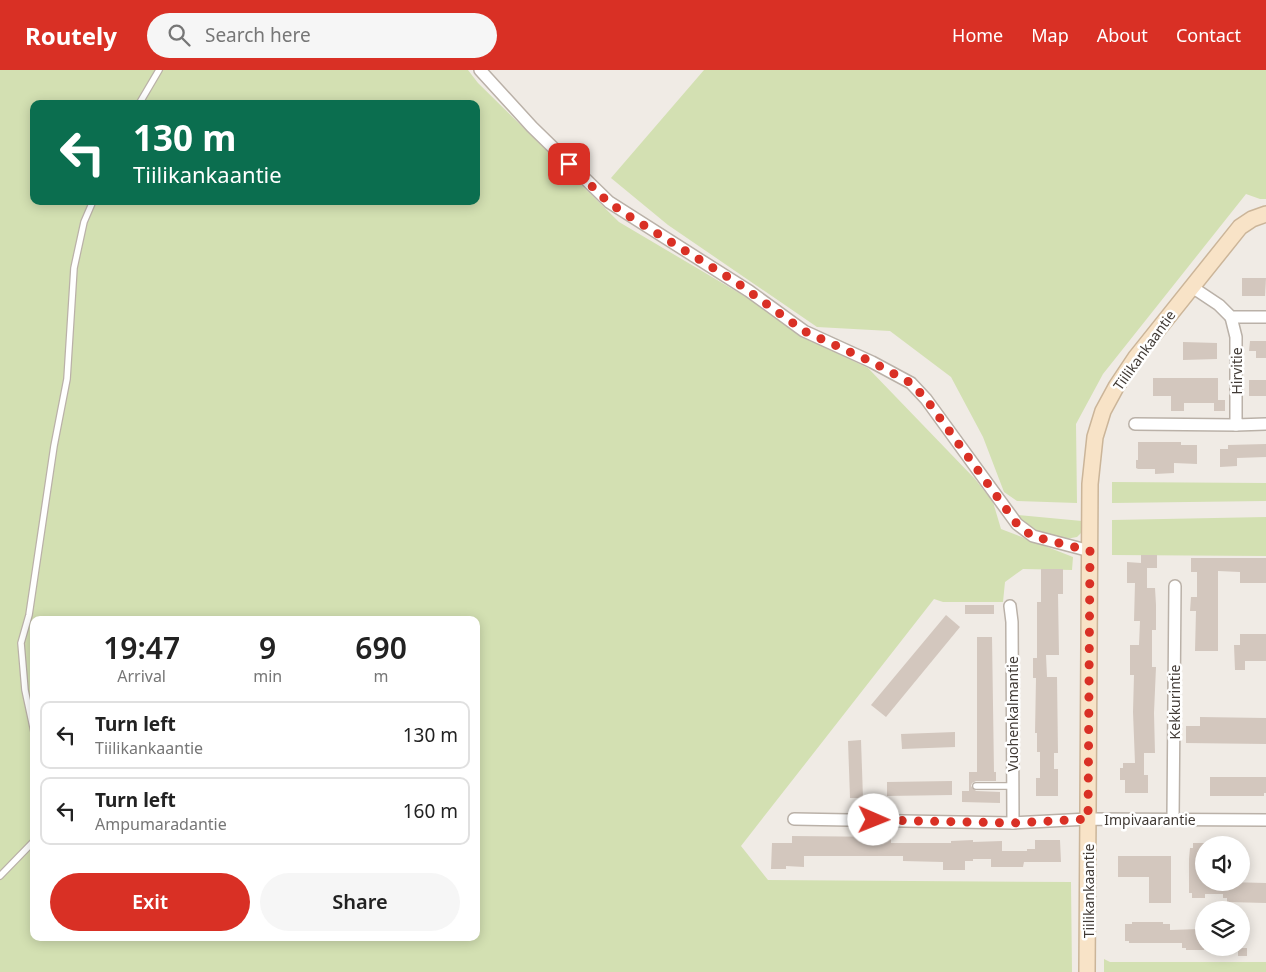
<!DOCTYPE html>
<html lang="en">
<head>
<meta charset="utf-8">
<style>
  body { margin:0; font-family:"Noto Sans",sans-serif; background:#f6f6f6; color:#222; height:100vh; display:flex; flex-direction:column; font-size:19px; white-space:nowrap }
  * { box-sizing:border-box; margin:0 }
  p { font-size:16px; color:#767676 }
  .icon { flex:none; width:28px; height:28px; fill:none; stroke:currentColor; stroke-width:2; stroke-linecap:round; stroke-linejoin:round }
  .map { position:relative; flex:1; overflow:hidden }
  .side { position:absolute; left:30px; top:546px; width:450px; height:325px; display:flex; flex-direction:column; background:#fff; border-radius:10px; box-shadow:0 2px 12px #0003 }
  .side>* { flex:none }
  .top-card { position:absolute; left:30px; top:30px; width:450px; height:105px; border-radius:10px; box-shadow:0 2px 12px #0003; background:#0b6e4f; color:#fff; overflow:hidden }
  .buttons { position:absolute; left:1195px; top:766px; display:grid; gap:10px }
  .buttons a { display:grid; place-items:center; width:55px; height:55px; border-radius:50%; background:#fff; box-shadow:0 2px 12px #0003; font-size:25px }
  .pin { position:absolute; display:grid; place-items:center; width:42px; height:42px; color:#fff; margin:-21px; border-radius:10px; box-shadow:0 2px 8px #0006 }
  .me { position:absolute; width:55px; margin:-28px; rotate:91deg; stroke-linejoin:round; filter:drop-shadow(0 0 4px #0008) }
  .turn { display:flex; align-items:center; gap:18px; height:105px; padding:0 20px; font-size:22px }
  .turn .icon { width:65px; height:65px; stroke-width:2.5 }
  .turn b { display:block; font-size:35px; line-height:42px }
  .eta { display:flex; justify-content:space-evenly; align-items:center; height:85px; text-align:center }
  .eta b { font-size:30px; font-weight:600; line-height:35px }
  .cta { display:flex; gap:10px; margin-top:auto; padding:10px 20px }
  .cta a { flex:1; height:58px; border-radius:30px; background:#d93025; color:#fff; font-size:20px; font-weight:600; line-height:58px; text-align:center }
  .cta a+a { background:#f6f6f6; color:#222 }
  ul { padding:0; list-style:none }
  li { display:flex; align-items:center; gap:15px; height:68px; margin:0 10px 8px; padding:0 10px; border:2px solid #e0e0e0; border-radius:10px }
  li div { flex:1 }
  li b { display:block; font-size:19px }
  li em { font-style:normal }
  header { display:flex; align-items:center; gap:30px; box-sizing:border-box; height:70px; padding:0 25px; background:#d93025; color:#fff }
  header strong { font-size:24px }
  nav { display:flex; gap:28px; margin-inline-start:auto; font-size:18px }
  .search { width:350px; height:45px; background:#f6f6f6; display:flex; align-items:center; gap:12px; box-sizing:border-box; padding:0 18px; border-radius:28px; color:#767676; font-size:19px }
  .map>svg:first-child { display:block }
  .green { fill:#d3e0b2; fill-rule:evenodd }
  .building { fill:#d3c7be }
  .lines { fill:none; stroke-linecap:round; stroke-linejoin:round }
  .lane-casing { stroke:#bab1a8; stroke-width:8 }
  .street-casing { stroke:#bab1a8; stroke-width:14 }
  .secondary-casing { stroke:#cbb599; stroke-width:18 }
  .lane { stroke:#fff; stroke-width:5.5 }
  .street { stroke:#fff; stroke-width:11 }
  .secondary { stroke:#f8e3c7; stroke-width:15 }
  .route { stroke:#d93025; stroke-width:9; stroke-dasharray:0 16.2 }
  .labels { text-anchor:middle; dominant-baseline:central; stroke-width:5; stroke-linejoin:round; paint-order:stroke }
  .street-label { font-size:14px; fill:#413a35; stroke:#fff }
</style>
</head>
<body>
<header>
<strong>Routely</strong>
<div class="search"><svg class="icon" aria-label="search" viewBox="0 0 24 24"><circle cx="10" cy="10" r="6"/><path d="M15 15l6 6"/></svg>Search here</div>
<nav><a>Home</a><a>Map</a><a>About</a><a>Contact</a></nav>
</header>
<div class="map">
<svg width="1266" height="902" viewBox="0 0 1266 902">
  <rect width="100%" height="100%" fill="#f0ebe5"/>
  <g class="green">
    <path d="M0,0h468l10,13 141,139 132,78 48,35 69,33 107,111 18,23 8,27 72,28 -1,13 -49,-1 -18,13 -2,20h-60l-9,-3 -193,247 27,34 303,2 1,90h-1072zM34,34h442v97h-442zM34,550h442v318h-442z"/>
    <path d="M704,0h562v129h-6l-14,-5 -143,180 -27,50 1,79 -60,-2 -13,-9 -21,-55 -32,-60 -61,-46 -73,-4 -149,-102 -57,-47z"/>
    <path d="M1112,412l154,1v18l-154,2z"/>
    <path d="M1018,445l64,6v11l-5,5 -11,2 -34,-8z"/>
    <path d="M1266,447v39l-154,-1v-35z"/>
    <path d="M1104,889l6,3h156v10h-162z"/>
  </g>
  <g class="building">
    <path d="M1242,208h24l-1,18h-23z"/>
    <path d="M1250,271h16v17h-10v-7h-7z"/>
    <path d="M1183,272l34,1v16l-34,1z"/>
    <path d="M1153,308h65v22h7v11h-11v-8h-30v8h-13v-15h-18z"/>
    <rect x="1249" y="310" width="17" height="16"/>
    <path d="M1138,372h43v3h16v19l-23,-1v10l-19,1v-5h-17l-2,-1v-8h2z"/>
    <path d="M1266,374v13l-29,1v8l-17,1v-18h8v-4z"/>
    <path d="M1141,485h16v13h-10v20h8l1,17v25h-4v37h4l-2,46 1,40h-11v22h4v18h-23v-13h-5v-12h3v-5h12l-2,-51 1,-37h-4v-30h9l1,-24h-6l1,-38h-8v-21l14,1z"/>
    <path d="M1191,488h75v25h-26v-11l-22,-1v80h-23l1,-40h-6l1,-14h6v-25h-6z"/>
    <path d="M1041,499h22v25h-5l1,61h-13l1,22h10l1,76h-4v16h4v27h-22v-18h4v-26h-3v-19h-2l1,-55h-3v-20h4v-56h4z"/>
    <rect x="965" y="535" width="29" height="9"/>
    <path d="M946,545l14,12 -74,90 -15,-12z"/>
    <path d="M1240,564h26v27h-21v9h-10l-1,-25h6z"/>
    <path d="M977,567h15l2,135h2v9h-20l-4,2 -1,3 5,5 24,1v11l-38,-1v-11h7v-19h8z"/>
    <path d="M1200,647l66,1v26l-80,-1v-17h14z"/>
    <path d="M955,662v15l-53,2 -1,-15z"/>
    <path d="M861,670l2,58h-13l-2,-57z"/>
    <path d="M1210,707h56v16h-2v3h-54z"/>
    <path d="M952,711v14l-65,1v-14z"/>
    <path d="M792,766l99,1v6h60v-2l22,-1v2l29,-1v10h25v-2h8v-9h25l1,22h-37l-1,5h-32v-8h-18v2h-8v9h-22v-8l-40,-1v-5h-99v11l-18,-1v3h-15l1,-26h20z"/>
    <path d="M1193,773h11v39h4v3h19v-3l39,1v20l-39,-1v-4h-4v-4h-18v4h-13v-5h-3v-34l1,-11h3z"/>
    <path d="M1118,786h53v47h-22v-26h-31z"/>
    <path d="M1132,852h31v2h7v6l30,-1v2h4v19h-18v-2h-4v-5h-53v-2h-4v-17h7z"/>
    <rect x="1238" y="878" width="9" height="8"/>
  </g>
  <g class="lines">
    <g class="lane-casing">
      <g id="lane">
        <path d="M139,34l20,-34"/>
        <path d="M34,662l-9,-42 -4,-47 8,-28 25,-169 13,-67 7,-111 10,-46 9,-21"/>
        <path d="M976,716h36"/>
        <path d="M0,806l34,-35"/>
      </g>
    </g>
    <g class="street-casing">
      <g id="street">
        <path d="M480,0l52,57 77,75 140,89 55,40 68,31 39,21 15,16 91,125 16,12 57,15"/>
        <path d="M1192,217l27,18 12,12h35"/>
        <path d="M1231,247l5,20v88l30,-1"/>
        <path d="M1135,354l101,1"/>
        <path d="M1010,536l2,16 1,201"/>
        <path d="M1173,748l2,-232"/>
        <path d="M794,749l219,4 75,-4 178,1"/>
      </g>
    </g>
    <g class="secondary-casing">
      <path id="secondary" d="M1087,902l3,-488 5,-47 8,-26 13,-24 20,-30 104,-130 12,-8 14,-5"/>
    </g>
    <use href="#lane" class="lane"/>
    <use href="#street" class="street"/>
    <use href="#secondary" class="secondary"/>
  </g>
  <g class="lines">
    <path class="route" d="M569,94l38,37 17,12 112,69 68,49 68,31 39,21 15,16 91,125 15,12 58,15 -2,268 -75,4 -139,-3"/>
  </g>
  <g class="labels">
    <g class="street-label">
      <text transform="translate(1144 280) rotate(-54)">Tiilikankaantie</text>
      <text transform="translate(1236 301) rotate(-90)">Hirvitie</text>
      <text transform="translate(1174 632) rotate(-90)">Kekkurintie</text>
      <text transform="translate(1012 644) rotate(-90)">Vuohenkalmantie</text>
      <text x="1150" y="749">Impivaarantie</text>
      <text transform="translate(1088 821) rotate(-90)">Tiilikankaantie</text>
    </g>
  </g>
</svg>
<div class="buttons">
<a><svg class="icon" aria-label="sound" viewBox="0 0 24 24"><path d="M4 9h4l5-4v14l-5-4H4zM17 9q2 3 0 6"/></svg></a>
<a><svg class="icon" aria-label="layers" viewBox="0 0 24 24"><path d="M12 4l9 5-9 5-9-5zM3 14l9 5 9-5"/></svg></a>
</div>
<div class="pin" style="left:569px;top:94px;background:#d93025"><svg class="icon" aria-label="arrive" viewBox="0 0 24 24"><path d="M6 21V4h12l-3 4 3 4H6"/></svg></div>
<svg class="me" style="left:874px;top:750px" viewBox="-20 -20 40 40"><circle r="19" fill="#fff"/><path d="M0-13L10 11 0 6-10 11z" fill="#d93025"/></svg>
<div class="top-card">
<div class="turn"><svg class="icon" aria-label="left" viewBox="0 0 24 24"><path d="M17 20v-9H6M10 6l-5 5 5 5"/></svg><div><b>130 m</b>Tiilikankaantie</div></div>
</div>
<section class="side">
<div class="eta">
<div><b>19:47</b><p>Arrival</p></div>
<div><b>9</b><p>min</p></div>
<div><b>690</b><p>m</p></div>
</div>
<ul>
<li><svg class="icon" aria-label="left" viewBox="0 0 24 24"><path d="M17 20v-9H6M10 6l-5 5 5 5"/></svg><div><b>Turn left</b><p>Tiilikankaantie</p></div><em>130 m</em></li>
<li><svg class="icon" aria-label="left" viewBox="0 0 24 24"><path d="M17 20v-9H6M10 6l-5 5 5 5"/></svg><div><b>Turn left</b><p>Ampumaradantie</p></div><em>160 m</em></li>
</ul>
<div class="cta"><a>Exit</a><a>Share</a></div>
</section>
</div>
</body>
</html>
